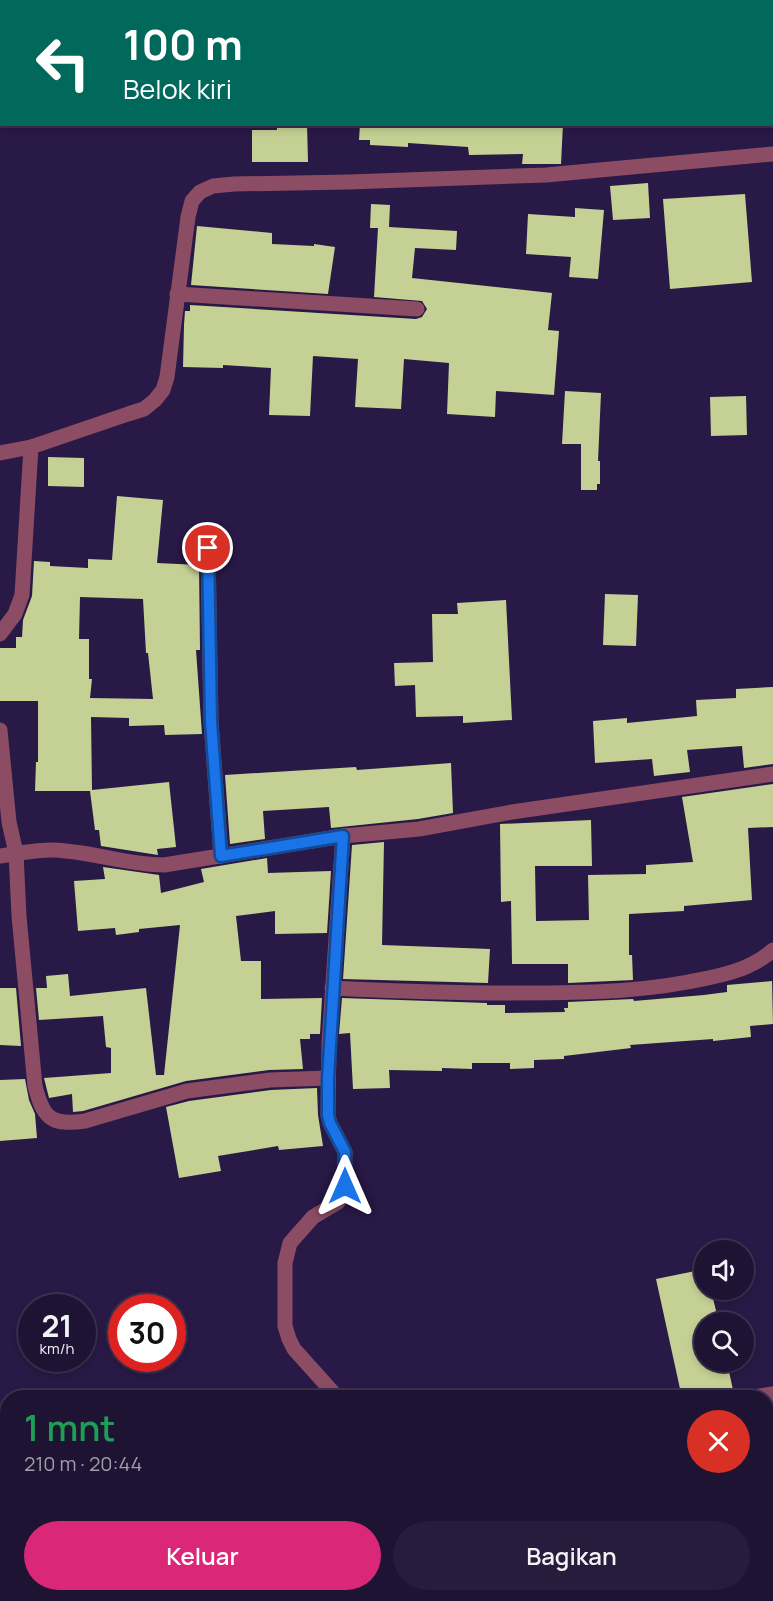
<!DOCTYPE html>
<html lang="id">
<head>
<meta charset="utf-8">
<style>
  body { margin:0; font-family:Manrope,sans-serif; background:#271c3c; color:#f1f3f6; height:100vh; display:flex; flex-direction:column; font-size:22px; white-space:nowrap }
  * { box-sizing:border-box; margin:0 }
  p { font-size:20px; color:#a19eac }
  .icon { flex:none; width:33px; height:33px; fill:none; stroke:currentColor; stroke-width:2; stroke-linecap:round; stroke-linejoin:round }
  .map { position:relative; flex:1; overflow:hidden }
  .drawer { position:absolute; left:0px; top:1390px; width:774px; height:212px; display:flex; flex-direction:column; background:#1f1334; border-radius:24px 24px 0 0; box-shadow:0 3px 9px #0003,0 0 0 2px #3c324f }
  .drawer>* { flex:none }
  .banner { position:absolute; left:0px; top:0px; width:774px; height:126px; box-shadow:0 3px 9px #0003,0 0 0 2px #3c324f; background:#00695c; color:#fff; overflow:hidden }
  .tools { position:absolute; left:694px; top:1240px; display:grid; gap:12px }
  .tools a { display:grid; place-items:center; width:60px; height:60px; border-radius:50%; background:#1f1334; box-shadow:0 3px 9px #0003,0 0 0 2px #3c324f; font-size:30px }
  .speed { position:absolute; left:18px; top:1294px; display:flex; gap:12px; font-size:30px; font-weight:700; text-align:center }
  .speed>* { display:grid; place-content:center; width:78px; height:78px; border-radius:50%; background:#1f1334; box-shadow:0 3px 9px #0003,0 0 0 2px #3c324f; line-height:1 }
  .speed small { font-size:15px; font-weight:400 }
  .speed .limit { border:9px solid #d22; background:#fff; color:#111 }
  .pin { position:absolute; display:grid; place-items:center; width:51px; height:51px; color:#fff; margin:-26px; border:3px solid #fff; border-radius:50%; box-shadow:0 2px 6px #0007 }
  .me { position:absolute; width:66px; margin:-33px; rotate:0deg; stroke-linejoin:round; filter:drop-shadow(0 0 4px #0008) }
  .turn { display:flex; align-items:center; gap:21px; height:126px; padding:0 24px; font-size:27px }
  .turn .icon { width:78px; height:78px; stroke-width:2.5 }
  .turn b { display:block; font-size:42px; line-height:51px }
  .round { display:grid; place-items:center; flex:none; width:63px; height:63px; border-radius:32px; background:#271c3c }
  .head { display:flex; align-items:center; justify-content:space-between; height:102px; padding:0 24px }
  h1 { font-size:36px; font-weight:600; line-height:45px; color:#1e9e55 }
  .primary-button { display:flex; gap:12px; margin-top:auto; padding:12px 24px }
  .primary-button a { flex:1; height:69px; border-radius:36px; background:#db2777; color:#fff; font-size:24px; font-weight:600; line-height:69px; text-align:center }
  .primary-button a+a { background:#271c3c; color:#f1f3f6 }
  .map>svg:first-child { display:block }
  .building { fill:#c5d094; fill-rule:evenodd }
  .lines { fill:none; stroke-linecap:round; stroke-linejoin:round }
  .minor { stroke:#8b4c64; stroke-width:15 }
  .route-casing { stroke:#114b97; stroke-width:15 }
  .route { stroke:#1a73e8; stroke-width:10 }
</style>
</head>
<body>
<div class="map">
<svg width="773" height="1601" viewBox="0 0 773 1601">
  <rect width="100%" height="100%" fill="#291946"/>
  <g class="building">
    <path d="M277,124h30l1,38h-56v-32h25z"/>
    <path d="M360,124h203l-2,40h-39l1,-10 -54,1 -1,-8 -60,-4v4l-38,-2v-5h-11z"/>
    <path d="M648,183l2,35 -37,2 -3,-34z"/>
    <path d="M745,194l7,88 -82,7 -7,-90z"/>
    <path d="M371,204l19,1 -1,22 68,4 -1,19 -41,-2 -3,30 140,15 -4,37 11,1 -5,64 -58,-4 -1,26 -48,-3 2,-51 -45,-4 -3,50 -46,-2 3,-48 -45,-3 -3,60 -41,-1 2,-47 -48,-3v3l-40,-1 1,-42 1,-14h5v-6l226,14 6,-2 5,-8 -5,-8 -48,-4 4,-69h-8z"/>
    <path d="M575,208l29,2 -6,69 -29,-2 2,-20 -45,-3 2,-40 47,3z"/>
    <path d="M197,226l75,7v11l42,2v-2l21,3 -7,47 -137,-9z"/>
    <path d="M565,391l36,2 -3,68h2v23h-3v6h-16v-46h-19z"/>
    <path d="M746,396l1,39 -36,1 -1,-39z"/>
    <path d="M48,457l36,1v29l-36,-1z"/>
    <path d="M117,496l46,4 -6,63 42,2 1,85h-4l6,84 -37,1 -1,-10 -35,1v-8l-38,-1 1,73 77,-8 7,65 -19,2 1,6 -57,-9 -2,-16h-4l-5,-39h-55l1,-29h2v-61h-38v-53h16v-11h6l1,-17 9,-24 2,-35 16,1v4l38,2v-9l24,1zM80,597l63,2 3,54h2l5,46 -63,-1 2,-19h-3v-40h-10z"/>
    <path d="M605,594l33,1 -2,51 -33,-1z"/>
    <path d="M506,600l6,120 -49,3v-7l-47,1 -1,-32 -20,1 -1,-23 39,-1 -1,-48h26l-1,-11z"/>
    <path d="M773,687v77l-29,4 -2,-22 -55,4 3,22 -36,4 -2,-17 -57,4 -2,-42 34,-3v5l70,-7 -1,-16 40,-2v-9z"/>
    <path d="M451,763l2,50 -35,6 -87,9 -2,-21 -66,4 2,28 -35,5 -5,-69 131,-8 1,3z"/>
    <path d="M773,784v43l-25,1 4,72 -68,6v5l-55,3v41h3l1,25 -65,3v-19h-56l-1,-63 -10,1 -1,-78 91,-4 1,46h-57l1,55 53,-1 -1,-45 58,-1v-9l47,-3 -11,-65z"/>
    <path d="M384,842l-2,103 108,4 -2,34 -145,-4 9,-134z"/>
    <path d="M267,858l1,15 63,-2 -4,62 -52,1v-23l-39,5 5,45h20v38l61,-1 -2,36h-10v5h-10l3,30 -34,1 -83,11 -103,30 -10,1 -1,-18 -23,4 -5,-20 67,-5v-25l-5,-1 -3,-31 -64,4 -3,-32h11l-1,-12 22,-2 2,22 76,-8 10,87h8l16,-150 -41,4v3l-23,3 -1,-7 -37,3 -4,-50 31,-2 -2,-12 56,8 2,18 43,-11 -3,-13z"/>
    <path d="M772,981l1,43 -23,2 1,11 -38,4v-2l-83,6 1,3 -67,8v3l-30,1v8l-24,1v-6h-38v6l-30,-1v3l-53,-1 1,18 -37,1 -3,-56 -11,1 3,-36 145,5v2h18v8l60,-1 -1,-4h4v-6l65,-3 1,2 70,-6 23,-3v-7z"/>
    <path d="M0,988h16l5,58 -21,-1z"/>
    <path d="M25,1079l4,21 6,14 2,24 -37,3v-61z"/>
    <path d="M317,1088l1,27 5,31 -44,4 -1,-4 -60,10 3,15 -42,7 -13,-71 23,-6 82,-11z"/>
    <path d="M705,1269v21h6l8,33h-14v39h22l6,28 -36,8h-15l-26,-119z"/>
  </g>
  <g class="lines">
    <g class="minor">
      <path d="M177,294l240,15"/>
      <path d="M0,453l31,-6 97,-33 16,-5 11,-9 8,-10 4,-13 21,-160 4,-16 8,-9 13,-6 21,-2 115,-2 197,-7 227,-21"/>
      <path d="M208,548l3,174 10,134"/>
      <path d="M0,634l15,-20 7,-19 9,-148"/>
      <path d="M0,730l9,92 7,31 3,63 16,170c8,32 16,40 50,35l102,-30 83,-11 58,-2"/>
      <path d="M0,856c21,-3 44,-8 66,-5 33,3 65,14 98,14l179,-29 76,-7 93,-17 261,-38"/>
      <path d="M332,988c60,3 119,5 179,5 60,0 118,0 177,-11 31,-6 61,-11 85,-32"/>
      <path d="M338,1398l-44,-49 -5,-10 -4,-13v-63l5,-20 23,-26 25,-15 6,-9 1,-41 -15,-29 -2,-8 1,-72 14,-207"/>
      <path d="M747,1398l26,-4"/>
      <path d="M0,1530l8,-2"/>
    </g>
  </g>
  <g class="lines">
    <g class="route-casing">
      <path id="route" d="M208,548l3,174 10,134 122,-20 -15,242v37l2,8 15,29v34"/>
    </g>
    <use href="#route" class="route"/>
  </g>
</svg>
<div class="tools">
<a><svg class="icon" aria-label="sound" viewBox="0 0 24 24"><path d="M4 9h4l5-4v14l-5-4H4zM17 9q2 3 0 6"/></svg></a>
<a><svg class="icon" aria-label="search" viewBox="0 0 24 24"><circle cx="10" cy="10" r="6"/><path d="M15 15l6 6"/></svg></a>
</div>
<div class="speed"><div>21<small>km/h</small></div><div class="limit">30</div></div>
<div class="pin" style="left:208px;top:548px;background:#d93025"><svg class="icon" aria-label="arrive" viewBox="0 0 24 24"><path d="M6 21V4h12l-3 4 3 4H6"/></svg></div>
<svg class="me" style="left:345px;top:1186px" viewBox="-20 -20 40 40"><path d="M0-17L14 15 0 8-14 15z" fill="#1a73e8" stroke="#fff" stroke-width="4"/></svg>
<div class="banner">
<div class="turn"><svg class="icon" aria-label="left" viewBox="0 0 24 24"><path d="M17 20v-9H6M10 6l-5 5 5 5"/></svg><div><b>100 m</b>Belok kiri</div></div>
</div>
<section class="drawer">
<div class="head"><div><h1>1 mnt</h1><p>210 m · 20:44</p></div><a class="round" style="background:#d93025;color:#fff"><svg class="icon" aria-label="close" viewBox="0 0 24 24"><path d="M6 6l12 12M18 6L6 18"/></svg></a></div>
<div class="primary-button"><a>Keluar</a><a>Bagikan</a></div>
</section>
</div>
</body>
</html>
